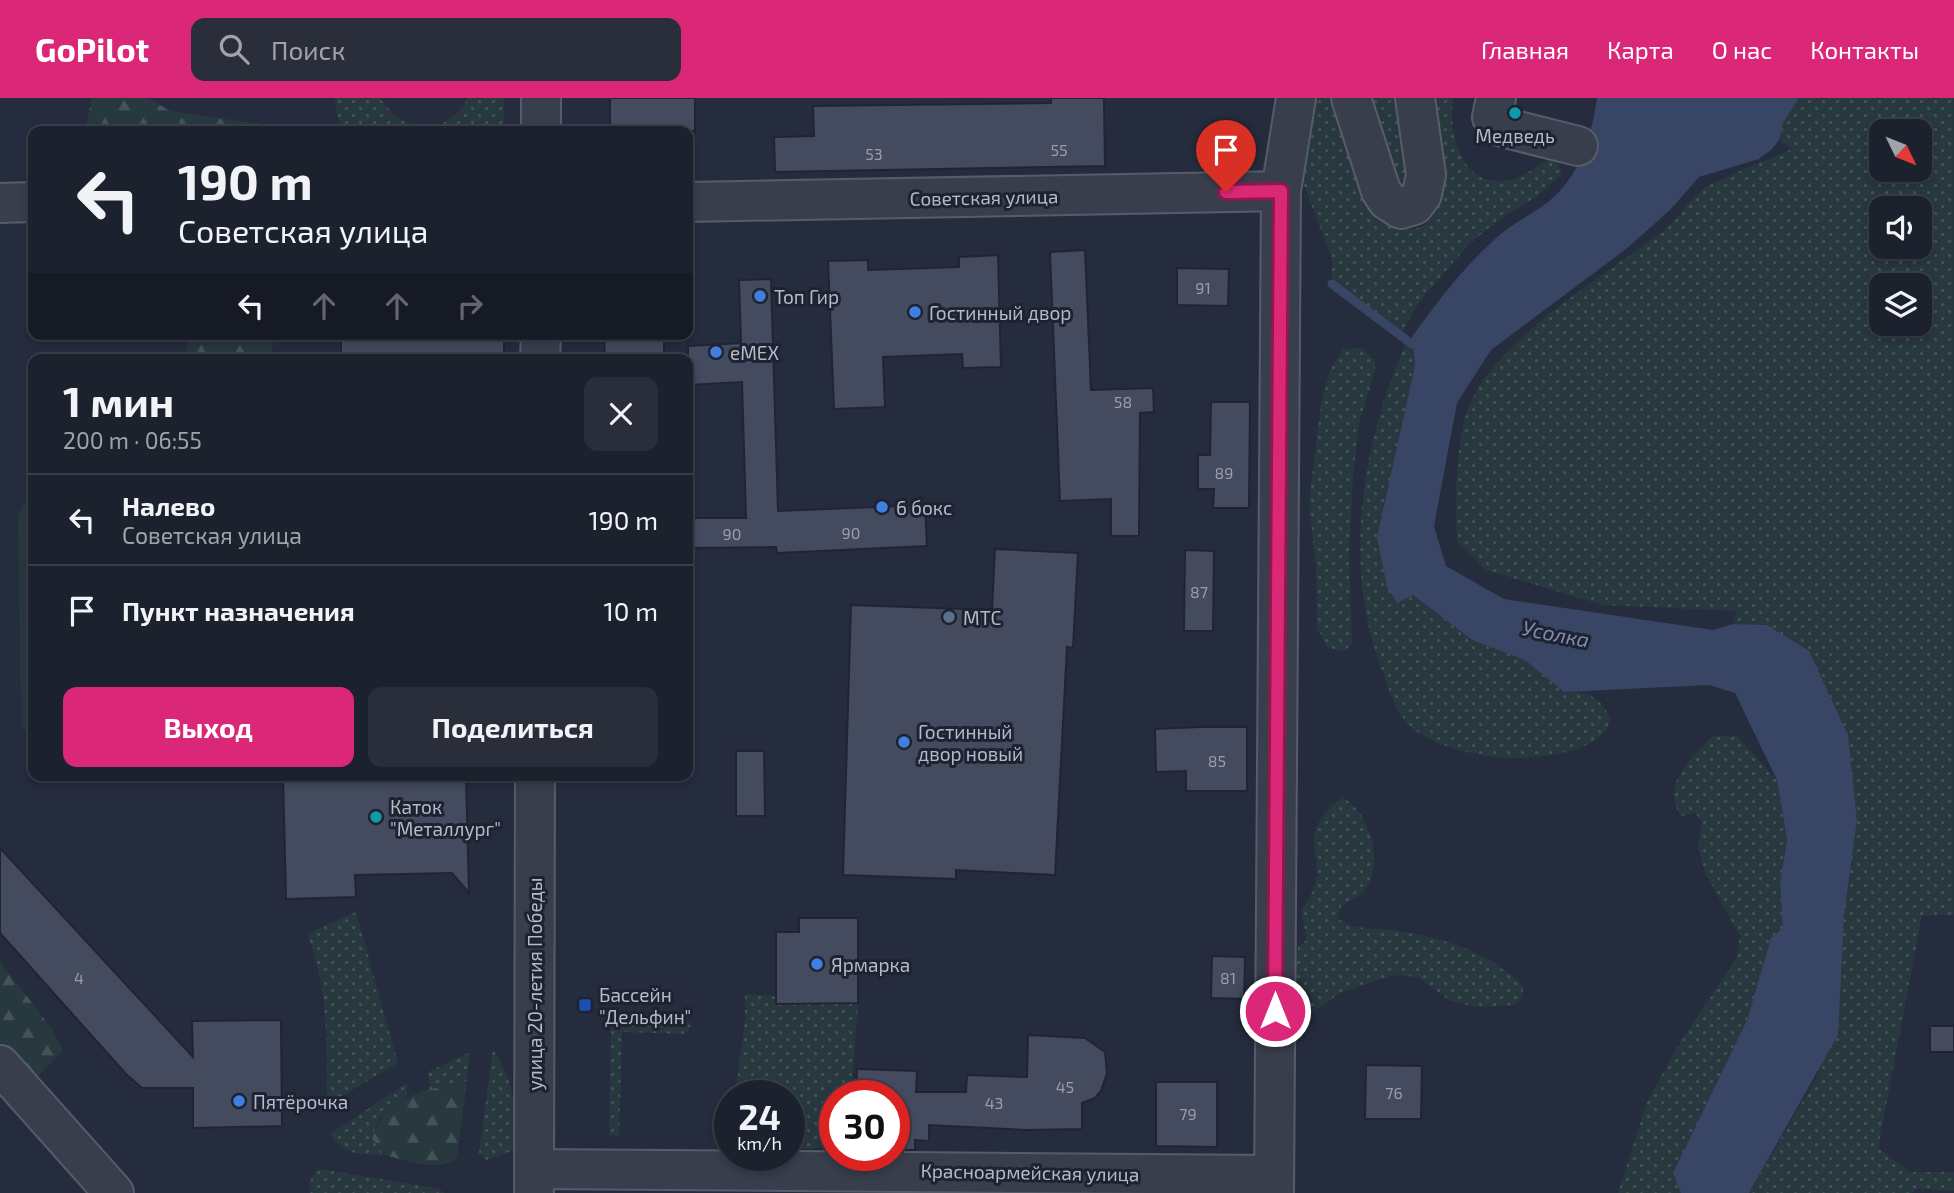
<!DOCTYPE html>
<html lang="ru">
<head>
<meta charset="utf-8">
<style>
  body { margin:0; font-family:"Exo 2",sans-serif; background:#292e3a; color:#f1f3f6; height:100vh; display:flex; flex-direction:column; font-size:26px; white-space:nowrap }
  * { box-sizing:border-box; margin:0 }
  p { font-size:23px; color:#a0a3aa }
  .icon { flex:none; width:38px; height:38px; fill:none; stroke:currentColor; stroke-width:2; stroke-linecap:round; stroke-linejoin:round }
  .map { position:relative; flex:1; overflow:hidden }
  .panel { position:absolute; left:28px; top:256px; width:665px; height:427px; display:flex; flex-direction:column; background:#1c212e; border-radius:14px; box-shadow:0 4px 10px #0003,0 0 0 2px #3a3e4a }
  .panel>* { flex:none }
  .guide { position:absolute; left:28px; top:28px; width:665px; height:214px; border-radius:14px; box-shadow:0 4px 10px #0003,0 0 0 2px #3a3e4a; background:#1c212e; color:#f1f3f6; overflow:hidden }
  .needle { width:46px; rotate:133deg }
  .fabs { position:absolute; left:1869px; top:21px; display:grid; gap:14px }
  .fabs a { display:grid; place-items:center; width:63px; height:63px; border-radius:14px; background:#1c212e; box-shadow:0 4px 10px #0003,0 0 0 2px #3a3e4a; font-size:35px }
  .speed { position:absolute; left:714px; top:982px; display:flex; gap:14px; font-size:35px; font-weight:700; text-align:center }
  .speed>* { display:grid; place-content:center; width:91px; height:91px; border-radius:50%; background:#1c212e; box-shadow:0 4px 10px #0003,0 0 0 2px #3a3e4a; line-height:1 }
  .speed small { font-size:18px; font-weight:400 }
  .speed .limit { border:10px solid #d22; background:#fff; color:#111 }
  .pin { position:absolute; display:grid; place-items:center; width:60px; height:60px; color:#fff; margin:-72px -30px; border-radius:50% 50% 50% 0; rotate:-45deg; box-shadow:0 0 7px #0007 }
  .pin .icon { rotate:45deg }
  .me { position:absolute; width:77px; margin:-38px; rotate:0deg; stroke-linejoin:round; filter:drop-shadow(0 0 5px #0008) }
  .turn { display:flex; align-items:center; gap:24px; height:147px; padding:0 35px; font-size:32px }
  .turn .icon { width:91px; height:91px; stroke-width:2.5 }
  .turn b { display:block; font-size:49px; line-height:60px }
  .lanes { display:flex; align-items:center; height:66px; padding:0 35px; background:#0003; justify-content:center; gap:35px; direction:ltr }
  .lanes .off { opacity:.35 }
  .round { display:grid; place-items:center; flex:none; width:74px; height:74px; border-radius:14px; background:#292e3a }
  .headline { display:flex; align-items:center; justify-content:space-between; height:119px; padding:0 35px }
  h1 { font-size:42px; font-weight:700; line-height:52px }
  .button { display:flex; gap:14px; margin-top:auto; padding:14px 35px }
  .button a { flex:1; height:80px; border-radius:14px; background:#db2777; color:#fff; font-size:28px; font-weight:700; line-height:80px; text-align:center }
  .button a+a { background:#292e3a; color:#f1f3f6 }
  ul { padding:0; list-style:none }
  li { display:flex; align-items:center; gap:21px; height:91px; padding:0 35px; border-top:2px solid #3a3e4a }
  li div { flex:1 }
  li b { display:block; font-size:26px }
  li em { font-style:normal }
  header { display:flex; align-items:center; gap:42px; box-sizing:border-box; height:98px; padding:0 35px; background:#db2777; color:#fff }
  header strong { font-size:33px }
  nav { display:flex; gap:38px; margin-inline-start:auto; font-size:24px }
  .search { width:490px; height:63px; background:#292e3a; display:flex; align-items:center; gap:18px; box-sizing:border-box; padding:0 24px; border-radius:14px; color:#a0a3aa; font-size:26px }
  .map>svg:first-child { display:block }
  .grass { fill:url(#grass-dots); fill-rule:evenodd }
  .forest { fill:url(#forest-firs) }
  .pitch { fill:#27383e }
  .water { fill:#394564 }
  .lines { fill:none; stroke-linecap:round; stroke-linejoin:round }
  .stream { stroke:#394564; stroke-width:9 }
  .building { fill:#444b5f; stroke:#202534; stroke-width:2 }
  .minor-casing { stroke:#575c6b; stroke-width:42 }
  .minor { stroke:#393e4d; stroke-width:38 }
  .route-casing { stroke:#8e194d; stroke-width:18 }
  .route { stroke:#db2777; stroke-width:12 }
  .culture-dot { fill:#0f9aa8; stroke:#1e2332; stroke-width:2.5 }
  .shop-dot { fill:#3f7fe0; stroke:#1e2332; stroke-width:2.5 }
  .service-dot { fill:#5c6f8a; stroke:#1e2332; stroke-width:2.5 }
  .transit-dot { fill:#1a4fb4; stroke:#1e2332; stroke-width:2.5 }
  .labels { text-anchor:middle; dominant-baseline:central; stroke-width:6; stroke-linejoin:round; paint-order:stroke }
  .number-label { font-size:16px; fill:#999eae }
  .poi-label { font-size:19px; fill:#b5bac8; stroke:#1e2332; text-anchor:start }
  .street-label { font-size:19px; fill:#b5bac8; stroke:#1e2332 }
  .water-label { font-size:21px; font-style:italic; fill:#7d8caf; stroke:#1e2332 }
</style>
</head>
<body>
<header>
<strong>GoPilot</strong>
<div class="search"><svg class="icon" aria-label="search" viewBox="0 0 24 24"><circle cx="10" cy="10" r="6"/><path d="M15 15l6 6"/></svg>Поиск</div>
<nav><a>Главная</a><a>Карта</a><a>О нас</a><a>Контакты</a></nav>
</header>
<div class="map">
<svg width="1954" height="1095" viewBox="0 0 1954 1095">
  <defs>
    <pattern id="grass-dots" width="8" height="8" patternUnits="userSpaceOnUse" patternTransform="scale(1.75)"><rect width="8" height="8" fill="#27383e"/><path d="M2 2h.1M6 6h.1" fill="none" stroke="#445358" stroke-width="1.8" stroke-linecap="round"/></pattern>
    <pattern id="forest-firs" width="22" height="20" patternUnits="userSpaceOnUse" patternTransform="scale(1.75)"><rect width="22" height="20" fill="#27383e"/><path d="M5 1l3.5 6h-7zM16 11l3.5 6h-7z" fill="#445358"/></pattern>
  </defs>
  <rect width="100%" height="100%" fill="#252c3d"/>
  <g class="grass">
    <path d="M334,0h46l15,19 27,11v3h-81z"/>
    <path d="M468,0h36v33h-71v-4c16,-5 27,-14 35,-29z"/>
    <path d="M1302,0h38l59,130c20,4 33,-3 38,-24l-9,-106h25c-5,38 9,95 61,81 14,-4 25,-16 39,-21l5,4 4,12 -26,23 -33,20 -33,26 -50,58 -20,34 -68,-51v-25l-40,-105z"/>
    <path d="M1351,0h64l-8,110z"/>
    <path d="M1799,0h155v817h-32l-44,233 32,24h44v19l-36,-2 -7,4h-162l69,-118 39,-255 -9,-85 -81,-110 -34,-1 3,-13 -133,-6 -117,-35 -29,-28c-3,-34 -1,-111 14,-141 34,-69 133,-124 193,-171 16,-13 28,-35 46,-45 26,-14 55,-24 82,-36l-13,-9 4,-17zM1881,33h39v39h-39zM1881,110h39v39h-39zM1881,187h39v39h-39z"/>
    <path d="M1407,242l5,4 3,21 -38,172 36,58 59,45 53,20 39,32c24,-1 35,4 46,25 1,34 -73,42 -99,41 -31,-1 -76,-10 -100,-31 -15,-13 -20,-33 -27,-51 -43,-109 -23,-231 23,-336z"/>
    <path d="M1362,250l13,12v11l-16,53 -6,51 -4,77 3,91 -8,9 -16,-4 -11,-20 -1,-61 -7,-64 12,-100 9,-33 13,-21z"/>
    <path d="M1713,638h24l40,44 10,60 -7,43 3,45 -12,10 -24,82 -74,153 8,20h-63l29,-91 29,-53 60,-90 4,-23 -34,-61 -8,-27 4,-26 -7,-9 -14,3c-21,-31 10,-58 32,-80z"/>
    <path d="M1343,700c27,14 43,68 21,93 -5,6 -16,10 -23,15l-4,12c20,14 38,9 62,13 46,7 92,22 125,56l-3,12 -6,6 -39,2 -26,-6 -32,-24 -24,-2 -54,18 -30,22c-19,-16 -13,-45 -12,-68l9,-7 -6,-29c8,-11 14,-22 16,-36 1,-11 -3,-22 -3,-33 -1,-17 14,-37 29,-44z"/>
    <path d="M356,814l42,151 -71,42c-1,-60 3,-114 -20,-171z"/>
    <path d="M745,896l31,2v8l82,-1 -7,92 -16,1v51l-46,3v-54h-54l10,-75z"/>
    <path d="M611,916l73,3 7,10 -6,7 -63,-2 -3,104 -10,-1z"/>
    <path d="M493,951c16,24 33,74 19,102l-25,9 -8,-7z"/>
    <path d="M470,954l-3,29 -37,9 -2,-18z"/>
    <path d="M407,985v13l-28,23 -7,18 12,18c-23,-1 -41,1 -54,-21z"/>
    <path d="M320,1071l119,20 6,4h-135c-2,-10 1,-18 10,-24z"/>
  </g>
  <g class="forest">
    <path d="M92,0h56l22,13 90,13 13,7h-188z"/>
    <path d="M193,236h82l-5,25h-84l1,-17z"/>
    <path d="M0,863l52,68 11,22 -25,25 -10,-2 -28,-32z"/>
    <path d="M467,983l-10,76c-16,17 -52,3 -73,-2l-12,-17c16,-45 54,-47 95,-57z"/>
  </g>
  <path class="pitch" d="M33,400v243l-12,-15 -3,-209 3,-11z"/>
  <path class="water" d="M1597,0h202l-16,25 -4,17 -7,9 -13,10 -60,18 -29,33 -44,39 -135,101 -34,53 -23,123 12,40 58,33 209,31 20,-6 34,1 42,26 39,84 9,85 -13,95 -6,120 -89,158h-68l-8,-20 74,-153 24,-82 12,-10 -3,-45 7,-43 -10,-60 -42,-87 -26,-8 -145,7 -39,-32 -53,-20 -59,-45 -16,8 -10,-16 -10,-50 38,-172 -3,-28c25,-35 51,-69 83,-98 16,-15 36,-24 53,-37 32,-26 43,-64 49,-104z"/>
  <g class="lines">
    <path class="stream" d="M1332,186l80,60"/>
  </g>
  <g class="building">
    <rect x="610" y="0" width="85" height="33"/>
    <path d="M1051,0h53l1,68 -330,6 -1,-35 40,-1 -1,-30 238,-3z"/>
    <path d="M1085,152l6,140 62,-2 1,24 -14,1 -1,123h-28v-37l-51,2 -10,-249z"/>
    <path d="M998,157l3,112 -38,1 -1,-14 -79,3 2,50 -51,2 -6,-148 40,-1v10l91,-3v-10z"/>
    <path d="M1177,170l52,1 -1,37 -51,-1z"/>
    <path d="M771,181l7,232 147,-6 2,41 -150,7 -1,-6 -88,1v-30h58l-4,-136 -54,3v-39l53,-3 -2,-63z"/>
    <rect x="341" y="236" width="163" height="25"/>
    <path d="M604,236h60v25h-59z"/>
    <path d="M1211,304h39l-1,106h-36l1,-19h-16v-34h12z"/>
    <path d="M995,451l83,4 -5,95 -6,-1 -12,228 -99,-5v9l-113,-4 8,-270 141,5z"/>
    <path d="M1185,452l29,1 -1,80h-29z"/>
    <path d="M1200,629h47v64h-61v-20l-30,1 -1,-43z"/>
    <path d="M736,653h28l1,65h-29z"/>
    <path d="M283,677h183l3,118 -17,-20 -97,2 1,22 -70,2z"/>
    <path d="M0,750l193,209 -1,-36 89,-1 1,106 -89,2v-40h-51l-16,-14 -126,-141z"/>
    <path d="M799,820h59v85l-82,1v-72h23z"/>
    <path d="M1212,858l33,1 -1,42 -33,-1z"/>
    <rect x="1930" y="928" width="24" height="26"/>
    <path d="M1028,937l57,3 20,14 2,21 -6,18 -6,7 -13,5v26l-56,1 -97,-5v16l-14,-1v10h-21v-54h-38l1,-27 60,2 -1,21h50l1,-17 60,2z"/>
    <path d="M1366,967l56,1 -1,53h-56z"/>
    <path d="M1156,984h61v65l-61,-1z"/>
  </g>
  <g class="lines">
    <g class="minor-casing">
      <g id="minor">
        <path d="M541,0v33"/>
        <path d="M1351,0l30,93 6,9 14,9 13,-4 8,-11 4,-19 -11,-77"/>
        <path d="M1496,0l-4,19 10,10 76,19"/>
        <path d="M688,104l593,-11"/>
        <path d="M0,105l33,-1"/>
        <path d="M540,261l1,-25"/>
        <path d="M0,967l114,128"/>
        <path d="M534,1071l740,6"/>
        <path d="M534,1095l1,-418"/>
        <path d="M1274,1095l7,-1002 15,-93"/>
      </g>
    </g>
    <use href="#minor" class="minor"/>
  </g>
  <g class="lines">
    <g class="route-casing">
      <path id="route" d="M1226,94l55,-1 -6,820"/>
    </g>
    <use href="#route" class="route"/>
  </g>
  <g class="culture-dot">
    <circle cx="1515" cy="15" r="7"/>
    <circle cx="376" cy="719" r="7"/>
  </g>
  <g class="shop-dot">
    <circle cx="760" cy="198" r="7"/>
    <circle cx="915" cy="214" r="7"/>
    <circle cx="716" cy="254" r="7"/>
    <circle cx="882" cy="409" r="7"/>
    <circle cx="904" cy="644" r="7"/>
    <circle cx="817" cy="866" r="7"/>
    <circle cx="239" cy="1003" r="7"/>
  </g>
  <circle class="service-dot" cx="949" cy="519" r="7"/>
  <rect class="transit-dot" x="578" y="900" width="14" height="14" rx="3.5"/>
  <g class="labels">
    <g class="number-label">
      <text x="1059" y="51">55</text>
      <text x="874" y="55">53</text>
      <text x="1203" y="189">91</text>
      <text x="1123" y="303">58</text>
      <text x="1224" y="374">89</text>
      <text x="851" y="434">90</text>
      <text x="732" y="435">90</text>
      <text x="1199" y="493">87</text>
      <text x="1217" y="662">85</text>
      <text x="79" y="879">4</text>
      <text x="1228" y="879">81</text>
      <text x="1065" y="988">45</text>
      <text x="1394" y="994">76</text>
      <text x="994" y="1004">43</text>
      <text x="1188" y="1015">79</text>
    </g>
    <g class="poi-label">
      <text x="1515" y="37" text-anchor="middle">Медведь</text>
      <text x="774" y="198">Топ Гир</text>
      <text x="929" y="214">Гостинный двор</text>
      <text x="730" y="254">eMEX</text>
      <text x="896" y="409">6 бокс</text>
      <text x="963" y="519">МТС</text>
      <text x="918" y="633">Гостинный<tspan x="918" dy="22">двор новый</tspan></text>
      <text x="390" y="708">Каток<tspan x="390" dy="22">"Металлург"</tspan></text>
      <text x="831" y="866">Ярмарка</text>
      <text x="599" y="896">Бассейн<tspan x="599" dy="22">"Дельфин"</tspan></text>
      <text x="253" y="1003">Пятёрочка</text>
    </g>
    <g class="street-label">
      <text transform="translate(984 99) rotate(-1)">Советская улица</text>
      <text transform="translate(534 886) rotate(-90)">улица 20-летия Победы</text>
      <text transform="translate(1030 1074) rotate(1)">Красноармейская улица</text>
    </g>
    <g class="water-label">
      <text transform="translate(1556 535) rotate(11)">Усолка</text>
    </g>
  </g>
</svg>
<div class="fabs">
<a><svg class="needle" viewBox="-14 -14 28 28"><path d="M0-13l5 13h-10z" fill="#e53935"/><path d="M0 13l5-13h-10z" fill="#a0a3aa"/></svg></a>
<a><svg class="icon" aria-label="sound" viewBox="0 0 24 24"><path d="M4 9h4l5-4v14l-5-4H4zM17 9q2 3 0 6"/></svg></a>
<a><svg class="icon" aria-label="layers" viewBox="0 0 24 24"><path d="M12 4l9 5-9 5-9-5zM3 14l9 5 9-5"/></svg></a>
</div>
<div class="speed"><div>24<small>km/h</small></div><div class="limit">30</div></div>
<div class="pin" style="left:1226px;top:94px;background:#d93025"><svg class="icon" aria-label="arrive" viewBox="0 0 24 24"><path d="M6 21V4h12l-3 4 3 4H6"/></svg></div>
<svg class="me" style="left:1275px;top:913px" viewBox="-20 -20 40 40"><circle r="17" fill="#db2777" stroke="#fff" stroke-width="3"/><path d="M0-11L8 9 0 5-8 9z" fill="#fff"/></svg>
<div class="guide">
<div class="turn"><svg class="icon" aria-label="left" viewBox="0 0 24 24"><path d="M17 20v-9H6M10 6l-5 5 5 5"/></svg><div><b>190 m</b>Советская улица</div></div>
<div class="lanes"><svg class="icon" aria-label="left" viewBox="0 0 24 24"><path d="M17 20v-9H6M10 6l-5 5 5 5"/></svg><svg class="icon off" aria-label="ahead" viewBox="0 0 24 24"><path d="M12 20V5M6 11l6-6 6 6"/></svg><svg class="icon off" aria-label="ahead" viewBox="0 0 24 24"><path d="M12 20V5M6 11l6-6 6 6"/></svg><svg class="icon off" aria-label="right" viewBox="0 0 24 24"><path d="M7 20v-9h11M14 6l5 5-5 5"/></svg></div>
</div>
<section class="panel">
<div class="headline"><div><h1>1 мин</h1><p>200 m · 06:55</p></div><a class="round"><svg class="icon" aria-label="close" viewBox="0 0 24 24"><path d="M6 6l12 12M18 6L6 18"/></svg></a></div>
<ul>
<li><svg class="icon" aria-label="left" viewBox="0 0 24 24"><path d="M17 20v-9H6M10 6l-5 5 5 5"/></svg><div><b>Налево</b><p>Советская улица</p></div><em>190 m</em></li>
<li><svg class="icon" aria-label="arrive" viewBox="0 0 24 24"><path d="M6 21V4h12l-3 4 3 4H6"/></svg><div><b>Пункт назначения</b></div><em>10 m</em></li>
</ul>
<div class="button"><a>Выход</a><a>Поделиться</a></div>
</section>
</div>
</body>
</html>
